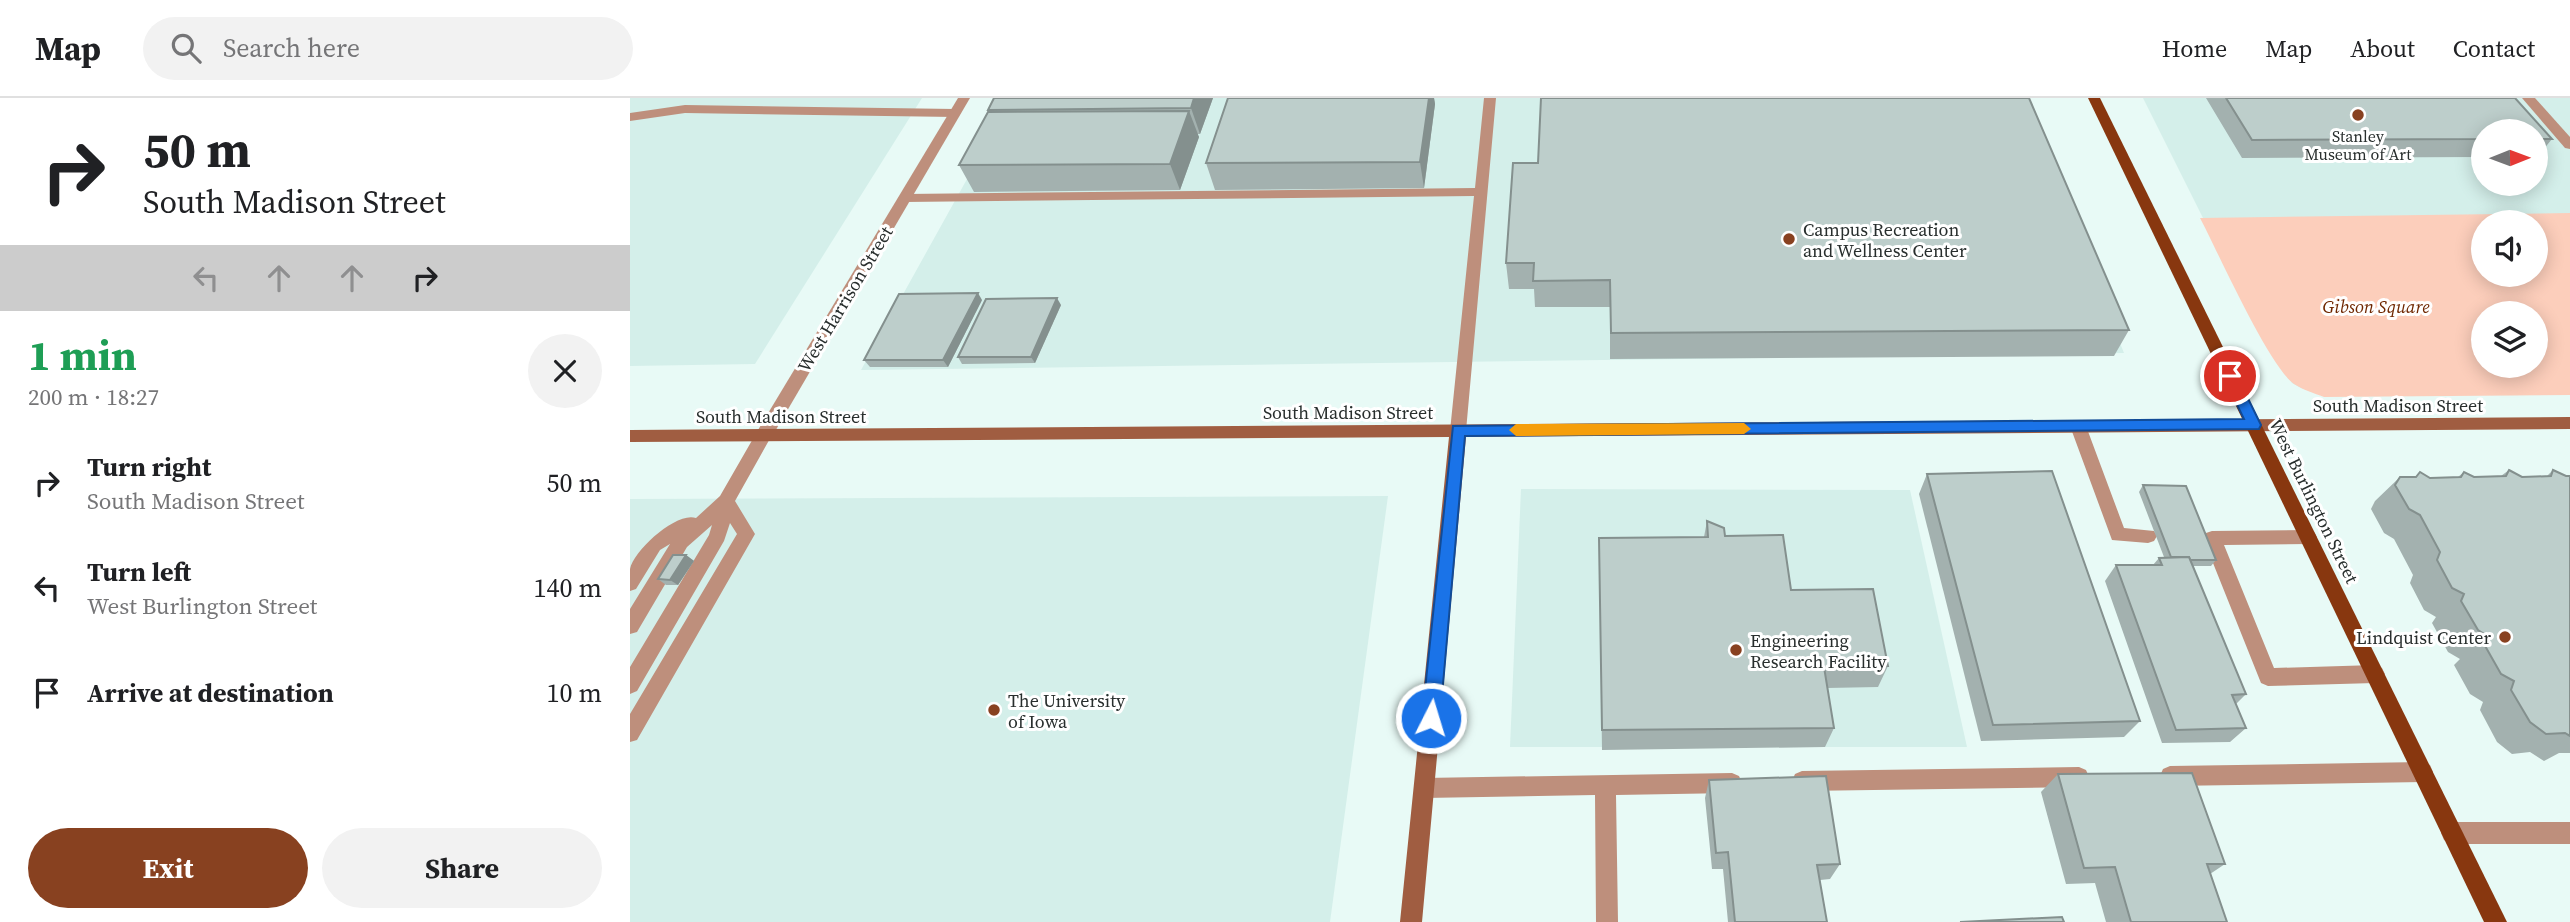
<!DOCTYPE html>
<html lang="en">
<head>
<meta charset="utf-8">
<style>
  body { margin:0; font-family:"Source Serif 4",serif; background:#f2f2f2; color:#202124; height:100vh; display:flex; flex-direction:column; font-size:26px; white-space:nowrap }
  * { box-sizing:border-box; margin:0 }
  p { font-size:23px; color:#757577 }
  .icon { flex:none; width:38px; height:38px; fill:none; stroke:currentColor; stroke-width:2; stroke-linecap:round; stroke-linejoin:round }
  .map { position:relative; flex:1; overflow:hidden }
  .panel { display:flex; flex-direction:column; background:#fff; width:630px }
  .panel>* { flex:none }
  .top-card { background:#fff; color:#202124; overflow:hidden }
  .needle { width:46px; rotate:89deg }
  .controls { position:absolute; left:1841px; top:21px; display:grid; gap:14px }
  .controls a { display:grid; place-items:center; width:77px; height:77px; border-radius:50%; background:#fff; box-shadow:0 4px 18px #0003; font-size:35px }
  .pin { position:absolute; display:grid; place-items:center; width:60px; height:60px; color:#fff; margin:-30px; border:4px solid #fff; border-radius:50%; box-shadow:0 2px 7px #0007 }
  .me { position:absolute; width:77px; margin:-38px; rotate:5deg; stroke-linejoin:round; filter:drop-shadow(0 0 5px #0008) }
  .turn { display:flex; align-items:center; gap:24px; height:147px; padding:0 28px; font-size:32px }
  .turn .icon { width:91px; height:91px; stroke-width:2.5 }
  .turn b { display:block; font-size:49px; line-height:60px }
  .lanes { display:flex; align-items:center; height:66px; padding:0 28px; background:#0003; justify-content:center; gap:35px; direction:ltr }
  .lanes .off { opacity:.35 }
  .round { display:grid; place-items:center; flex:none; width:74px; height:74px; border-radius:37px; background:#f2f2f2 }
  .headline { display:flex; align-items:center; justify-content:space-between; height:119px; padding:0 28px }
  h1 { font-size:42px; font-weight:700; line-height:52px; color:#1e9e55 }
  .cta { display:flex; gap:14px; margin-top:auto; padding:14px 28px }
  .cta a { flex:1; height:80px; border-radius:42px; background:#884120; color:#fff; font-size:28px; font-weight:700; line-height:80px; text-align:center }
  .cta a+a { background:#f2f2f2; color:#202124 }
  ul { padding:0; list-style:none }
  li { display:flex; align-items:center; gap:21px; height:105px; padding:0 28px }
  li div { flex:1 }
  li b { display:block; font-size:26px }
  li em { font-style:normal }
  header { display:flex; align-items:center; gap:42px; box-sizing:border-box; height:98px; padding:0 35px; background:#fff; border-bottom:2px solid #e0e0e0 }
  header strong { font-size:33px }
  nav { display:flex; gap:38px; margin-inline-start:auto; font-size:24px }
  .search { width:490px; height:63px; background:#f2f2f2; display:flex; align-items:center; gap:18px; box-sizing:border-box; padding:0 24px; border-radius:38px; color:#757577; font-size:26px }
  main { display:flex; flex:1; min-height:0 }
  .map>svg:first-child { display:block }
  .built { fill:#d4efea; fill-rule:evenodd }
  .green { fill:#fccebb; fill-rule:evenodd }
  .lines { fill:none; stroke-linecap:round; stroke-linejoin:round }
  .lane { fill:#be8f7c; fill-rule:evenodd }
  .street { fill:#be8f7c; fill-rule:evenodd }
  .secondary { fill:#a05d41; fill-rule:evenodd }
  .primary { fill:#88370f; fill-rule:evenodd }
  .wall { fill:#a3b1af }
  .shaded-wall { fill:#84908e }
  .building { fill:#bdcecb; stroke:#84908e; stroke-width:2 }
  .route { fill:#1a73e8; stroke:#114b97; stroke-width:2 }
  .slow { fill:#f59e0b }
  .poi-dot { fill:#884120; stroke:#fff; stroke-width:2.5 }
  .labels { text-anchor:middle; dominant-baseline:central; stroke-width:6; stroke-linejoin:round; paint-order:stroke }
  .far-poi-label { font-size:16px; fill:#282e2d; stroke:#fff }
  .poi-label { font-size:18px; fill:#282e2d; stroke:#fff; text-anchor:start }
  .street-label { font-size:18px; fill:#282e2d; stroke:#fff }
  .park-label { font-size:18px; font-style:italic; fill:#6f2700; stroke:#fff }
</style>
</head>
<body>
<header>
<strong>Map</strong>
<div class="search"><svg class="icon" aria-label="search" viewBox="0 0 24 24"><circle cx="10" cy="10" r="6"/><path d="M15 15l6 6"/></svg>Search here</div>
<nav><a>Home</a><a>Map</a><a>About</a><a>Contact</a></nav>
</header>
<main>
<section class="panel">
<div class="top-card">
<div class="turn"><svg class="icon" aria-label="right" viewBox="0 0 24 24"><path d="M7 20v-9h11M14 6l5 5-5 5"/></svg><div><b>50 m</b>South Madison Street</div></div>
<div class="lanes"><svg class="icon off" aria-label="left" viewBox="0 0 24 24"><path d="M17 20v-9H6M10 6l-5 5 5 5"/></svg><svg class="icon off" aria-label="ahead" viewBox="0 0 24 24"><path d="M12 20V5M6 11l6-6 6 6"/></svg><svg class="icon off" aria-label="ahead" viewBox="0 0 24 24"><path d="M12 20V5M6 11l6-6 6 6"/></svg><svg class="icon" aria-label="right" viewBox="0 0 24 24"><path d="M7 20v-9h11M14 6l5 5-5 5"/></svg></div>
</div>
<div class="headline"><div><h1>1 min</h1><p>200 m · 18:27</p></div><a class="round"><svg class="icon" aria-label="close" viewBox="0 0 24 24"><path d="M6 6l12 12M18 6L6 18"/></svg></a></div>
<ul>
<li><svg class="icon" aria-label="right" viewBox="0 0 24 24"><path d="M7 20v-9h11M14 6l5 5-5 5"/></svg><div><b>Turn right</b><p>South Madison Street</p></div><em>50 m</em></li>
<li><svg class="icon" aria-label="left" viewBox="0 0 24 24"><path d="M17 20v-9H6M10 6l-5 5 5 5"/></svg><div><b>Turn left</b><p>West Burlington Street</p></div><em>140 m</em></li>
<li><svg class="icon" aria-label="arrive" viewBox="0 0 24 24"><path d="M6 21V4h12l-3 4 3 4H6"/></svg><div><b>Arrive at destination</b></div><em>10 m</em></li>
</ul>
<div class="cta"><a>Exit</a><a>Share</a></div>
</section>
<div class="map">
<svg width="1940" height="824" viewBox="0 0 1940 824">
  <rect width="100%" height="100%" fill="#e8faf6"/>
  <g class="built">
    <path d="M0,0h292l-167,266 -125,2z"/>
    <path d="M382,0h1009l103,255 -1263,17z"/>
    <path d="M1513,0h427v292l-267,-1 -11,-6 -25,-37zM1853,33h53v53h-53zM1853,124h53v53h-53zM1853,215h53v53h-53z"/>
    <path d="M891,391l389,1 57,257h-457z"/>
    <path d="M758,398l-58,426h-700v-423z"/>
  </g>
  <path class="green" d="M1940,115v182l-246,2c-10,-4 -21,-7 -30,-13 -26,-19 -76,-132 -94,-166zM1853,124h53v53h-53zM1853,215h53v53h-53z"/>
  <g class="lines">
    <g class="lane">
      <path d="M854,0h12l-30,333 -8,6 -8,-6 24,-235 -569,6 -7,-4 7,-4 570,-6z"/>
      <path d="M1892,0h13l35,39v12l-5,-1z"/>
      <path d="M55,7l270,4 6,4 -6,4 -270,-4 -55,8v-8z"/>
      <path d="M1448,322l8,6 38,102 30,3 3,5 -3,5 -6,2 -36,-3 -42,-114z"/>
      <path d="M134,331l8,6 -37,66 20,33 -118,206 -7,2v-28l107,-180 -7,-11 -6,18 -87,150 -7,3v-27l79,-132 3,-10 -25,22 -50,85 -7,2v-25l40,-65 -10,6 -24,39 -6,2c0,-7 0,-16 0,-22 4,-19 47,-58 66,-51l24,-22 38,-66z"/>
      <path d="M1678,432l6,2 3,5 -3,5 -6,2 -84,1 50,123 101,-3 7,3 3,6 -3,6 -7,3 -107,3 -7,-3 -58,-145 3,-5 6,-2z"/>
      <path d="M1793,664l7,3 3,7 -3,7 -7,3 -253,4 -7,-3 -3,-7 3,-7 7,-3z"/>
      <path d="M1449,669l7,3 3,7 -3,7 -7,3 -277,4 -7,-3 -3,-7 3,-7 7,-3z"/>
      <path d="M1102,675l7,3 3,7 -3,7 -7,3 -116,2 2,127h-22l-1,-127 -171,3 -7,-3 -3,-7 3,-7 7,-3z"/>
      <path d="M1822,724h118v22h-118l-8,-4 -3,-7 3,-7z"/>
    </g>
    <path class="street" d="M328,0h12l-200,342h-12l-2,-5 2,-5z"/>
    <path class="secondary" d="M1940,319v12l-1104,8 -44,485h-22l49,-485 -819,5v-12z"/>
    <path class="primary" d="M1458,0h12l407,824h-23z"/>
  </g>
  <g class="wall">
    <path d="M364,0h219l-13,36h-3l2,3 -19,53 -206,2 -15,-27 30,-53 -1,-2z"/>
    <path d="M598,0h206l1,6 -11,84 -209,2 -9,-27z"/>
    <path d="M1576,0h309l37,41 -15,18h-1v-26h-53v26l-241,1z"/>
    <path d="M883,65l616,167 -15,26 -504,3v-52h-75l-1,-18h-25l-3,-26z"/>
    <path d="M352,202l-34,67h-78l-6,-7z"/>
    <path d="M431,207l-26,58 -73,1 -4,-7z"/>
    <path d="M1879,372l13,7h24l7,-7 13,6h4v277h-11l-15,8 -14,-9 -18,2 -15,-12 -17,-32 3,-8 -13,-8 -16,-29 6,-6 -12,-7 -16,-29 4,-6 -12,-7 -14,-27 3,-8 -19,-36 -10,-6 -13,-24 4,-8 25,-24h58l6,-5 10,5 27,-1z"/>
    <path d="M1297,376l213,247 -16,16 -143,4 -62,-247z"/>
    <path d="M1513,387l73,75 -5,6h-19l54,128 -10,10 10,24 -16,14 -68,1 -57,-162 11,-16h37l6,-7 5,-1 -25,-65z"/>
    <path d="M1077,423l84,69 97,76 -10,21 -51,1 7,40 -9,19 -223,3 -3,-212 105,-1z"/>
    <path d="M56,457l8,6 -16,24h-12l-8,-6z"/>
    <path d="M1428,676l167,90 -15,10 17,48h-121l-11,-39 -29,1 -25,-92z"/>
    <path d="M1079,682l131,84 -10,15 -10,1 7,42h-99l-5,-53h-11l-7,-71z"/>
  </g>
  <g class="shaded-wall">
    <path d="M564,0h19l-13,36 -9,-26z"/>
    <path d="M799,0h5l1,6 -11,84 -4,-26z"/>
    <path d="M559,13l10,26 -19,53 -10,-26z"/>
    <path d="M348,195l4,7 -34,67 -5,-7z"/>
    <path d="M427,200l4,7 -26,58 -4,-6z"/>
    <path d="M56,457l8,6 -16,24 -8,-5z"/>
  </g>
  <g class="building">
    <path d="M364,0h200l-3,10 -203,2z"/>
    <path d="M598,0h201l-9,64 -214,1z"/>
    <path d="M911,0h488l100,232 -518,3 -1,-53 -77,1 1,-18h-28l7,-100h25z"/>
    <path d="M1596,0h289l37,41h-16v-8h-53v8l-231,1z"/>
    <path d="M559,13l-19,53 -211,1 29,-53z"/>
    <path d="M348,195l-35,67h-79l35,-66z"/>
    <path d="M427,200l-26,59h-73l28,-58z"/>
    <path d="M1879,372l13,7 29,-1 2,-6 13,6h4v260l-5,-3 -19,1 -16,-12 -19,-32 3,-9 -13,-7 -17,-30 5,-7 -11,-7 -17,-29 3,-7 -12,-6 -15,-28 3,-8 -20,-37 -11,-6 -14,-24 5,-8h16l4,-5 10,6 31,-1 3,-5 10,5 32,-1z"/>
    <path d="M1422,373l88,250 -147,4 -66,-251z"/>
    <path d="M1513,387l43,1 30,74h-26l-1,-3h-18z"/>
    <path d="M1077,423l17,7 1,8 58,-1 8,55 82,-1 15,77 -64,1 10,61 -232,2 -3,-192 109,-1z"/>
    <path d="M43,457h13l-16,25 -12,-1z"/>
    <path d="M1559,459l57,137 -14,1 14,33 -70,2 -60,-165h46l-3,-7z"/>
    <path d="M1562,675l33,91h-18l20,58h-96l-16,-55 -31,1 -26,-94z"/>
    <path d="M1196,678l14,88 -23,1 10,57h-92l-7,-70 -12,1 -7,-73z"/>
    <path d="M1432,819l2,5h-104z"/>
  </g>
  <path class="route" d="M1600,273l7,5 24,49 -2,4 -794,7 -25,282 -3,6 -6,3 -7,-3 -2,-6 31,-292 791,-7 -21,-43z"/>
  <path class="slow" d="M1114,325l7,6 -7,5 -228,2 -7,-6 7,-6z"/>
  <g class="poi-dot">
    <circle cx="1728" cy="17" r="7"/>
    <circle cx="1159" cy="141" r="7"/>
    <circle cx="1875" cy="539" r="7"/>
    <circle cx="1106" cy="552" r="7"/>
    <circle cx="364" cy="612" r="7"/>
  </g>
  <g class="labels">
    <g class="far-poi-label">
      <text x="1728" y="38">Stanley<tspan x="1728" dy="18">Museum of Art</tspan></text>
    </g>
    <g class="poi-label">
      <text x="1173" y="131">Campus Recreation<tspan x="1173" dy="21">and Wellness Center</tspan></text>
      <text x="1861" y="539" text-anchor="end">Lindquist Center</text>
      <text x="1120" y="542">Engineering<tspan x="1120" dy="21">Research Facility</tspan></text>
      <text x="378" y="602">The University<tspan x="378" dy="21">of Iowa</tspan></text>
    </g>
    <g class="street-label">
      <text transform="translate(215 201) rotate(-59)">West Harrison Street</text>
      <text x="1768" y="307">South Madison Street</text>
      <text x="718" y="314">South Madison Street</text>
      <text x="151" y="318">South Madison Street</text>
      <text transform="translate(1684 403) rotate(64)">West Burlington Street</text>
    </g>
    <g class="park-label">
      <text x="1746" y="208">Gibson Square</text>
    </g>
  </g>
</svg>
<div class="controls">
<a><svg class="needle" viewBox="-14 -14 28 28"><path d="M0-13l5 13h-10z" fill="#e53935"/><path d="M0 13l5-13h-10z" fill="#757577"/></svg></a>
<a><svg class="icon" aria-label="sound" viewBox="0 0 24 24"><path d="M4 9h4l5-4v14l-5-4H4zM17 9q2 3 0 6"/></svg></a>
<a><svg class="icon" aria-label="layers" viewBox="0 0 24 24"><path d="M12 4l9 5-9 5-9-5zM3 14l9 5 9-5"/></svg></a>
</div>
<div class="pin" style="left:1600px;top:278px;background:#d93025"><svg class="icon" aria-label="arrive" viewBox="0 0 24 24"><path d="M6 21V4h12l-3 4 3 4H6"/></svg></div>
<svg class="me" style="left:801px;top:620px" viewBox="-20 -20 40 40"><circle r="17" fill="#1a73e8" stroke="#fff" stroke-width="3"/><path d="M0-11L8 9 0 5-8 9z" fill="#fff"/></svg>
</div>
</main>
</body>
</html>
